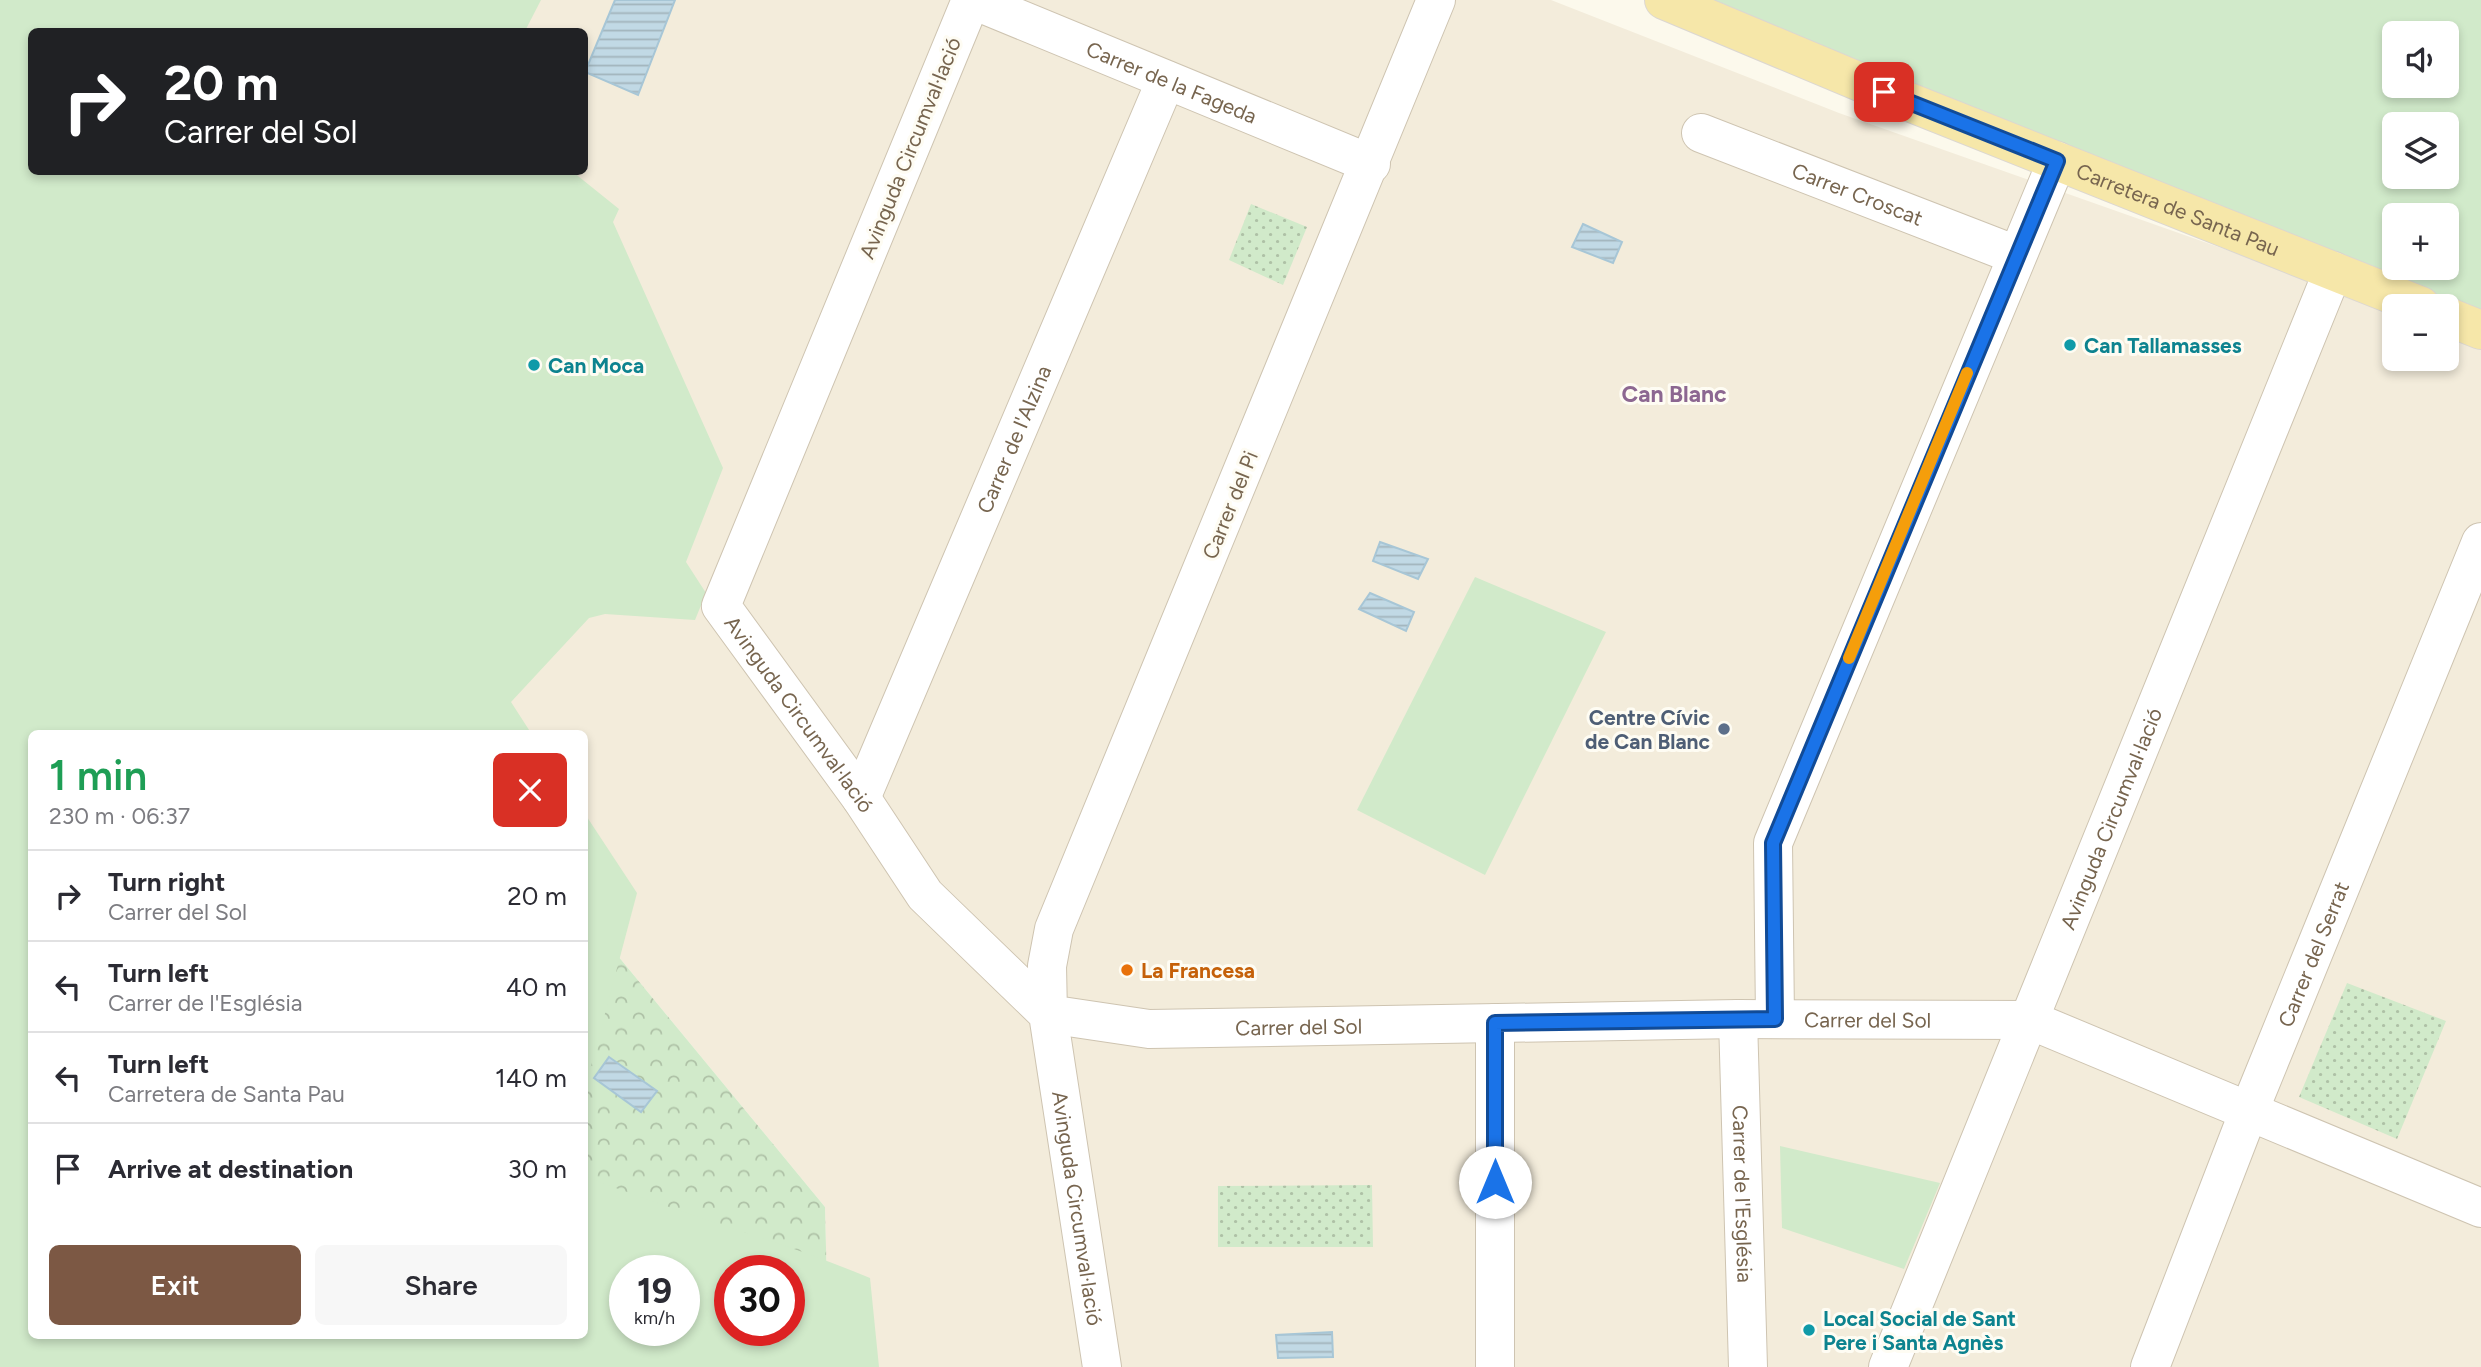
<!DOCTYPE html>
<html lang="en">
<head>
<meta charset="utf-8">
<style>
  body { margin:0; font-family:Figtree,sans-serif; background:#f7f7f7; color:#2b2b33; height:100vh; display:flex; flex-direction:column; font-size:26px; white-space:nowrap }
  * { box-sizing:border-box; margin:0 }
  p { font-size:23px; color:#7c7c81 }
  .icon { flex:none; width:38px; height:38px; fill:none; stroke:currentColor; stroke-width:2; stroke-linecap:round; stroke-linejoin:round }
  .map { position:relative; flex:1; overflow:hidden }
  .side { position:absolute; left:28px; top:730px; width:560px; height:609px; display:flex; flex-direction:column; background:#fff; border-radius:10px; box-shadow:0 4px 10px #0003 }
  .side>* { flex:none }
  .hud { position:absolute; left:28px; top:28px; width:560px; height:147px; border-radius:10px; box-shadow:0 4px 10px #0003; background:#202124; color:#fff; overflow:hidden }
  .buttons { position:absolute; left:2382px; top:21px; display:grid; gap:14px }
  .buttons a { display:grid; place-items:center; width:77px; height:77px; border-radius:10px; background:#fff; box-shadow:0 4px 10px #0003; font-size:35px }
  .speed { position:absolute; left:609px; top:1255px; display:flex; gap:14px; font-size:35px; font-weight:700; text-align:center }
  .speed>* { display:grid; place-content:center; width:91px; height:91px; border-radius:50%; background:#fff; box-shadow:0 4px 10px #0003; line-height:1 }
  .speed small { font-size:18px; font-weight:400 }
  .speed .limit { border:10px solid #d22; background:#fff; color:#111 }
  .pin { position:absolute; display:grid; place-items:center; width:60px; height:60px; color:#fff; margin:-30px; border-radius:14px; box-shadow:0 4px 10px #0006 }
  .me { position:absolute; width:77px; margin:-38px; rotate:0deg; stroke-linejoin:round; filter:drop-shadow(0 0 5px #0008) }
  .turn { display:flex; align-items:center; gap:24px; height:147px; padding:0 21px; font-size:32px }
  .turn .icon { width:91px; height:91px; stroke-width:2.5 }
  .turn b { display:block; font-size:49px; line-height:60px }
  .round { display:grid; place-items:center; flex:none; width:74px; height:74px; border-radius:10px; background:#f7f7f7 }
  .overview { display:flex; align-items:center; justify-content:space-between; height:119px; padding:0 21px }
  h1 { font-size:42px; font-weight:600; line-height:52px; color:#1e9e55 }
  .button { display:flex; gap:14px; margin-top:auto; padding:14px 21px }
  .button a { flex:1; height:80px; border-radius:10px; background:#7c5844; color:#fff; font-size:28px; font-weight:600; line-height:80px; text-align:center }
  .button a+a { background:#f7f7f7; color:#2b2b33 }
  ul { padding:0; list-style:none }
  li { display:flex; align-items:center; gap:21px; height:91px; padding:0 21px; border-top:2px solid #e1e1e2 }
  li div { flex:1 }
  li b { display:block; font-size:26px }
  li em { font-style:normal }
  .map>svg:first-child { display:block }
  .residential { fill:#f3ecdb }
  .grass { fill:url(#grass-dots) }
  .forest { fill:url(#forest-crowns); fill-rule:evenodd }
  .park { fill:#d1eaca; fill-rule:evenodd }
  .water { fill:url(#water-rules); stroke:#a7c6d6; stroke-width:2 }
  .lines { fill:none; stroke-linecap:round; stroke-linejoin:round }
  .minor-casing { stroke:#cec4b1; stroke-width:40 }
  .major-casing { stroke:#dcd7d1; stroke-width:40 }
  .minor { stroke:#fff; stroke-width:38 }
  .major { stroke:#f6e7a9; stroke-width:38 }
  .route-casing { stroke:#114b97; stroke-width:18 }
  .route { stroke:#1a73e8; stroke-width:12 }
  .slow { stroke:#f59e0b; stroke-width:12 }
  .culture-dot { fill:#0f9aa8; stroke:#fefcf3; stroke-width:2.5 }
  .service-dot { fill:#5c6f8a; stroke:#fefcf3; stroke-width:2.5 }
  .food-dot { fill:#e8710a; stroke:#fefcf3; stroke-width:2.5 }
  .labels { text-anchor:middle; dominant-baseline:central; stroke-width:6; stroke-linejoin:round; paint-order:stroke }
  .street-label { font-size:21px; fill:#77654f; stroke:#fefcf3 }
  .culture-label { font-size:21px; font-weight:bold; fill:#0d838f; stroke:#fefcf3; text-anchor:start }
  .service-label { font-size:21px; font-weight:bold; fill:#4e5e75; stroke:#fefcf3; text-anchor:end }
  .food-label { font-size:21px; font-weight:bold; fill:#c56008; stroke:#fefcf3; text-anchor:start }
  .neighbourhood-label { font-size:23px; font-weight:bold; fill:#8c6791; stroke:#fefcf3 }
</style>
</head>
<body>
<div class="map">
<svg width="2481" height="1367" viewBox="0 0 2481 1367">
  <defs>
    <pattern id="grass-dots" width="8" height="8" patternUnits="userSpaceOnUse" patternTransform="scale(1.75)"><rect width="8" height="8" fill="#d1eaca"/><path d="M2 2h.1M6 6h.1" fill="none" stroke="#aec1a6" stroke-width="1.8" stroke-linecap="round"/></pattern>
    <pattern id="forest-crowns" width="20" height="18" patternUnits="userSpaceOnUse" patternTransform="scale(1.75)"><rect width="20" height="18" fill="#d1eaca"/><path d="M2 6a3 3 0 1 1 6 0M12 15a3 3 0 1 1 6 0" fill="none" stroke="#aec1a6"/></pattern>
    <pattern id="water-rules" width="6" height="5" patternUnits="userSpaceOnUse" patternTransform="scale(1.75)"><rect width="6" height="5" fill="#c1d9e5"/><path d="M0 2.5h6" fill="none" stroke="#a2b4bc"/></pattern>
  </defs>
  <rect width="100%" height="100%" fill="#fcf9ec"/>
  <path class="residential" d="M506,0h1045l288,113 555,196v50h52l1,-31 34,12v1027h-1652l-4,-160 -240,-291 -1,-183h-111l-58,-561h169v-140l-95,-1z"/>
  <g class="grass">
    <path d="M1251,204l56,23 -24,58 -54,-25z"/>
    <path d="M2347,983l99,38 -49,118 -98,-42z"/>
    <path d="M1372,1185l1,62h-155v-61z"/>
  </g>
  <path class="forest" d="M585,916l240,291 4,160h-829l32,-32h552zM625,1270h59v60h-59zM730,1270h59v60h-59z"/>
  <g class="park">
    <path d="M0,0h541l-16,31 -493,1v140h541l46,37 -6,13 110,246 -37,94 20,31 -11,27 -90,-6 -16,4 -78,84 20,31h-499v602h552l1,-159c94,38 192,63 285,102l9,89h-879zM625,1270h59v60h-59zM730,1270h59v60h-59z"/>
    <path d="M1657,0h824v330zM2394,33h52v53h-52zM2394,124h52v53h-52zM2394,215h52v53h-52z"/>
    <path d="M1475,577l131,55 -121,243 -128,-65z"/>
    <path d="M585,814l52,79 -52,196z"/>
    <path d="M1780,1146l160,37 -36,86 -122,-41z"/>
  </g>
  <g class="water">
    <path d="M615,0h60l-37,95 -53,-23z"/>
    <path d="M1583,224l39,18 -9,21 -41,-16z"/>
    <path d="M1380,542l48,17 -10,20 -45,-18z"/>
    <path d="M1370,593l44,19 -8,19 -47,-22z"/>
    <path d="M609,1057l48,34 -16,21 -47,-34z"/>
    <path d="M1332,1332l1,25 -55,1 -2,-23z"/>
  </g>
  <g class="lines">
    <g class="minor-casing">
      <g id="minor">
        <path id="s1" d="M971,0l-250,606 140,192 64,97 123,119 54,353"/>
        <path id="s2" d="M973,0l398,164"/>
        <path id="s3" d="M1436,0l-382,929 -7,37 1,48 101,15 589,-10 292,1 451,188"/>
        <path id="s4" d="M1701,133l315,122"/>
        <path id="s5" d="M861,798l305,-718"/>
        <path id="s6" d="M1738,1019l10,348"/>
        <path d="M1775,1019l-2,-176 284,-682"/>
        <path d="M1495,1023v344"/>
        <path id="s7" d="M1888,1367l445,-1096"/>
        <path id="s8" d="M2150,1367l99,-256 232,-569"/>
      </g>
    </g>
    <g class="major-casing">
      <g id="major">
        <path id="s9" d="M1664,0l220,92 537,214"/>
        <path d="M2446,316l35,14"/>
      </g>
    </g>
    <use href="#minor" class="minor"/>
    <use href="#major" class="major"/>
  </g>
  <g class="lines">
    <g class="route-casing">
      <path id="route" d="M1495,1182v-159l280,-4 -2,-176 284,-682 -173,-69"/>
    </g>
    <use href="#route" class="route"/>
    <path class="slow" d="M1849,658l118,-285"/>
  </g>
  <g class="culture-dot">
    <circle cx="2070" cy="345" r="7"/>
    <circle cx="534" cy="365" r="7"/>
    <circle cx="1809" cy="1330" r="7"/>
  </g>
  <circle class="service-dot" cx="1724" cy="729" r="7"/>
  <circle class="food-dot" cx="1127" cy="970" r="7"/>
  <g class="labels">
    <g class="street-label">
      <text stroke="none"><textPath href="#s2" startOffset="215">Carrer de la Fageda</textPath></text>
      <text transform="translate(910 148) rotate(-68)">Avinguda Circumval·lació</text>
      <text stroke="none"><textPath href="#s4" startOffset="168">Carrer Croscat</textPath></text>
      <text stroke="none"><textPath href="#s9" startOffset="555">Carretera de Santa Pau</textPath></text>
      <text stroke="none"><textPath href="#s5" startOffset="390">Carrer de l'Alzina</textPath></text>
      <text transform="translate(1230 505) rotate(-68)">Carrer del Pi</text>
      <text stroke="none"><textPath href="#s1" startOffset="789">Avinguda Circumval·lació</textPath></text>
      <text stroke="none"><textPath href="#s7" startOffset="592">Avinguda Circumval·lació</textPath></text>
      <text stroke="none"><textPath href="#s8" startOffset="444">Carrer del Serrat</textPath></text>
      <text stroke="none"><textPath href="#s3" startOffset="1911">Carrer del Sol</textPath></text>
      <text stroke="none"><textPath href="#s3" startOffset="1342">Carrer del Sol</textPath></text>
      <text stroke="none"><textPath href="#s6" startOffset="175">Carrer de l'Església</textPath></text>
      <text stroke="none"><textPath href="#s1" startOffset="1377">Avinguda Circumval·lació</textPath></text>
    </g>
    <g class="culture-label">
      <text x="2084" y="345">Can Tallamasses</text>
      <text x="548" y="365">Can Moca</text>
      <text x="1823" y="1318">Local Social de Sant<tspan x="1823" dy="24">Pere i Santa Agnès</tspan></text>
    </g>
    <g class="service-label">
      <text x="1710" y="717">Centre Cívic<tspan x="1710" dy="24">de Can Blanc</tspan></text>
    </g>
    <g class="food-label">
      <text x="1141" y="970">La Francesa</text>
    </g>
    <g class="neighbourhood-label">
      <text x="1674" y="394">Can Blanc</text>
    </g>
  </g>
</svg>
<div class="buttons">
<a><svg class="icon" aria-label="sound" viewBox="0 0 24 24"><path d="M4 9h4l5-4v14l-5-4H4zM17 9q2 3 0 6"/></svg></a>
<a><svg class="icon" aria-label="layers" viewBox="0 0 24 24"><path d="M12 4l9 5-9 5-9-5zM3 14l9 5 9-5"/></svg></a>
<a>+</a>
<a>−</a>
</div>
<div class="speed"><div>19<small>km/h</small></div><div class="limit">30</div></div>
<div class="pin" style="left:1884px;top:92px;background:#d93025"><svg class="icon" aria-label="arrive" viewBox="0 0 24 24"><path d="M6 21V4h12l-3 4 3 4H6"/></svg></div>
<svg class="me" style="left:1495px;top:1182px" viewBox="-20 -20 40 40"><circle r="19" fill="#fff"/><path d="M0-13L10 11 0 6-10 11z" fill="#1a73e8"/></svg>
<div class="hud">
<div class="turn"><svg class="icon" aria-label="right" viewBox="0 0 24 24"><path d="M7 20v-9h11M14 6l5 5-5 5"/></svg><div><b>20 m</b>Carrer del Sol</div></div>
</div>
<section class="side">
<div class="overview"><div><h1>1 min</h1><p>230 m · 06:37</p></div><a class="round" style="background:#d93025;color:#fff"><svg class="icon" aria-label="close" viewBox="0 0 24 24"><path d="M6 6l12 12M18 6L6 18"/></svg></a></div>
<ul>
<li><svg class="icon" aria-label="right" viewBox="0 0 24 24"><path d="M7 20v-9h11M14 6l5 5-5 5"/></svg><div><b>Turn right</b><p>Carrer del Sol</p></div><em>20 m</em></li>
<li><svg class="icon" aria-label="left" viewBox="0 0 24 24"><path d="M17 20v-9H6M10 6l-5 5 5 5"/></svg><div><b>Turn left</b><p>Carrer de l'Església</p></div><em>40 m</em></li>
<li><svg class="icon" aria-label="left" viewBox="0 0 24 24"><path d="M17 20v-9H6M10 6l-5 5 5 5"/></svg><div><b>Turn left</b><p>Carretera de Santa Pau</p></div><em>140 m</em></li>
<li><svg class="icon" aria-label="arrive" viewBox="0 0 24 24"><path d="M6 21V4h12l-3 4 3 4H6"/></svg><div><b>Arrive at destination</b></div><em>30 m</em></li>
</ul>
<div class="button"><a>Exit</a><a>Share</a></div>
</section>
</div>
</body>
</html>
